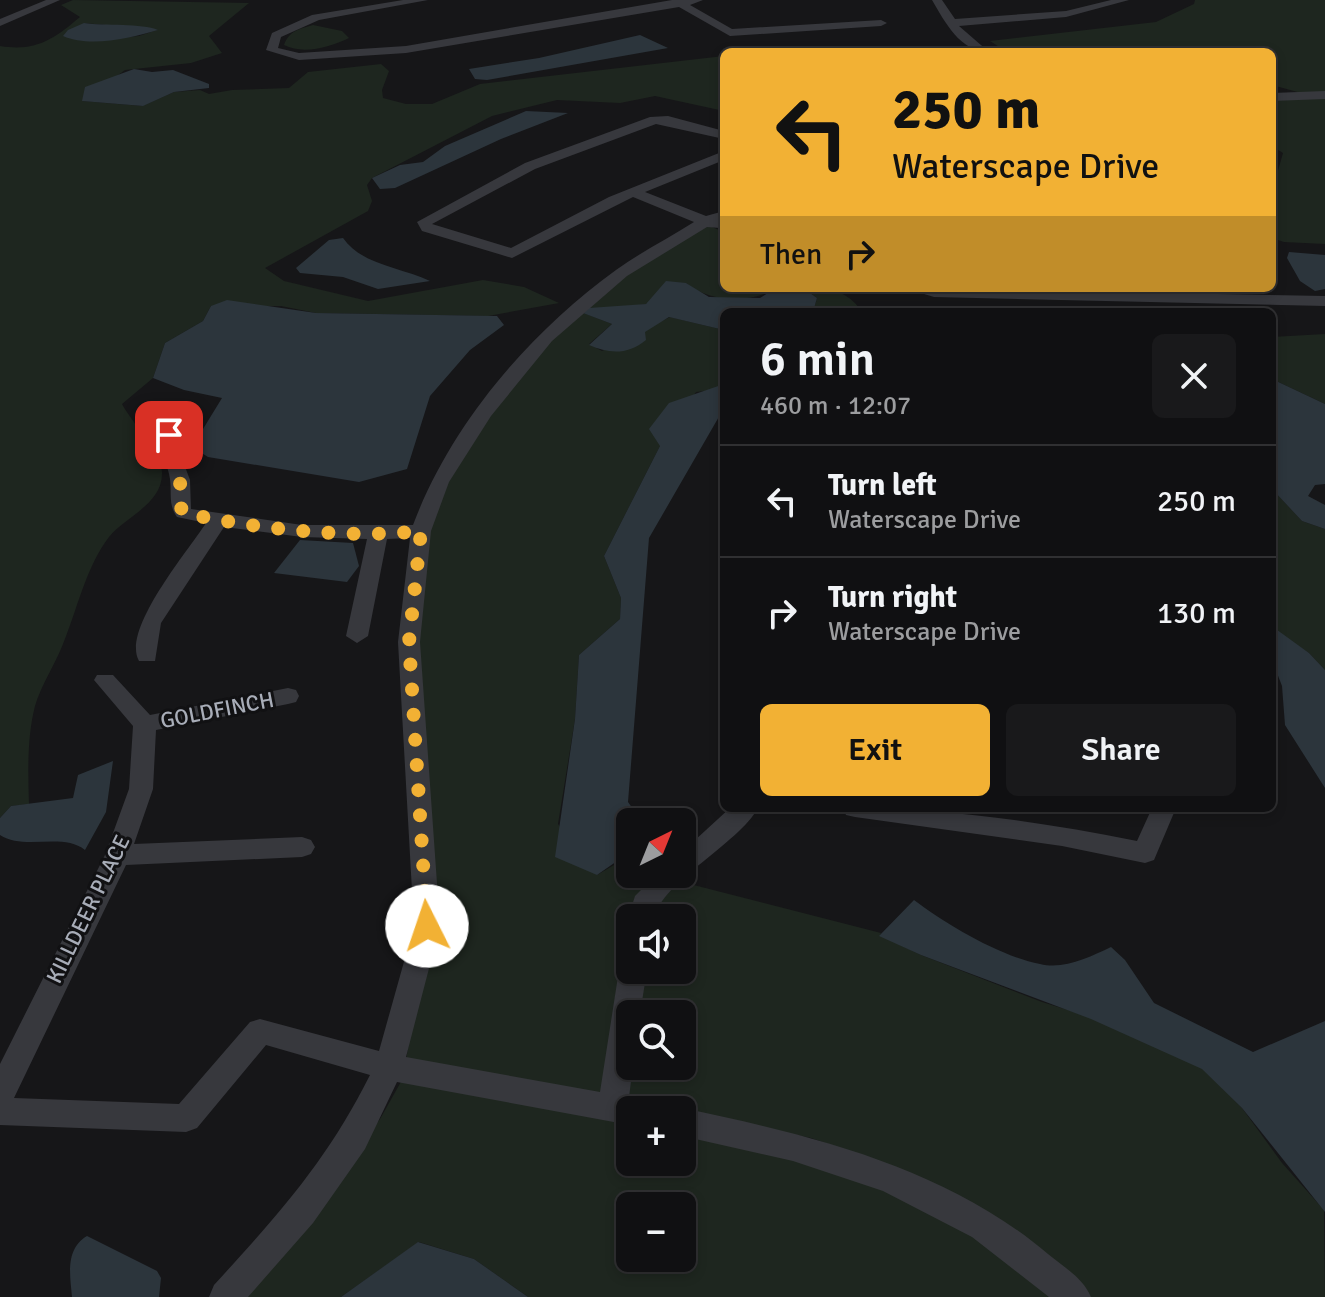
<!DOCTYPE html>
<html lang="en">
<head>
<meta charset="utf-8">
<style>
  body { margin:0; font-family:Signika,sans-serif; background:#19191b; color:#f1f3f6; height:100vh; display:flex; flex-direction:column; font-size:30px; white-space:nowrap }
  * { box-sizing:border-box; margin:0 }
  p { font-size:26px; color:#9c9d9f }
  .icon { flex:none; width:44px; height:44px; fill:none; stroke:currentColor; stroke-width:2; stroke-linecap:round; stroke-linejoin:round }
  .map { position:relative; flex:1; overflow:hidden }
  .drawer { position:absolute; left:720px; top:308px; width:556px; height:504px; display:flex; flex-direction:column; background:#101012; border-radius:12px; box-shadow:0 4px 12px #0003,0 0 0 2px #303032 }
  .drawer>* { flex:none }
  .top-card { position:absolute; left:720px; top:48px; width:556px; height:244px; border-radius:12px; box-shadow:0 4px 12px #0003,0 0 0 2px #303032; background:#f2b134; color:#111; overflow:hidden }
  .needle { width:52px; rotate:43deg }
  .buttons { position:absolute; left:616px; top:808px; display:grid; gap:16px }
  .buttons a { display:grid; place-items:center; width:80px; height:80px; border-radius:12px; background:#101012; box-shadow:0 4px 12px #0003,0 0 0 2px #303032; font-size:40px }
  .pin { position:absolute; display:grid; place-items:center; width:68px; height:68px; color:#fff; margin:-34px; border-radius:16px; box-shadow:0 4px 12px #0006 }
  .me { position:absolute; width:88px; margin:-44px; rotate:356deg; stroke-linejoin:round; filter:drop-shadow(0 0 6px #0008) }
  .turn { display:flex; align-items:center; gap:28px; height:168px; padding:0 40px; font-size:36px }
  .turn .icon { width:104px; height:104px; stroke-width:2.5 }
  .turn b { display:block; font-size:56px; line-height:68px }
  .then { display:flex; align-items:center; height:76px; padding:0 40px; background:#0003; gap:16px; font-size:30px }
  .round { display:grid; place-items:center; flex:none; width:84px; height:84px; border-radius:12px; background:#19191b }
  .overview { display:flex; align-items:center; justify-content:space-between; height:136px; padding:0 40px }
  h1 { font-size:48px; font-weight:600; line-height:60px }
  .cta { display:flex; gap:16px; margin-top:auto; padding:16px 40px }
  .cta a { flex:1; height:92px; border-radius:12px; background:#f2b134; color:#111; font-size:32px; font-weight:600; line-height:92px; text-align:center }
  .cta a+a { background:#19191b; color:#f1f3f6 }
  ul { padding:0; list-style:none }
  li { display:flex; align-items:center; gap:24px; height:112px; padding:0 40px; border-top:2px solid #303032 }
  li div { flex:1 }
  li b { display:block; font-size:30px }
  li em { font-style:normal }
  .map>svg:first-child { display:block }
  .green { fill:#1e261f; fill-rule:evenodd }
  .water { fill:#2c353c }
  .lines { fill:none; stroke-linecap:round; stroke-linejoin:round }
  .minor { fill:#37383d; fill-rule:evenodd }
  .route { stroke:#f2b134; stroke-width:14; stroke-dasharray:0 25.2 }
  .labels { text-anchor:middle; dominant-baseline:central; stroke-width:6; stroke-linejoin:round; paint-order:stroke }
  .street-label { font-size:22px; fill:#a8adb8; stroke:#111113 }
</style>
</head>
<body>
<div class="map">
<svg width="1325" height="1297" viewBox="0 0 1325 1297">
  <rect width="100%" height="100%" fill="#161618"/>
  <g class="green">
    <path d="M73,0l176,3 -40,33 13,17 -31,10 -66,7 -42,31 59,5 32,-14 26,-2 9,4 23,-4 57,-2 19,-16 73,-8 8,7 -7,19 1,8 23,6h26l48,-20 244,-28v55l-69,-15 -35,7 -63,-3 -65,16 -120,62 -5,7 5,16 -4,10 -103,57 19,13 84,20 115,-21 41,7 35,16 -71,13 -172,-3 -35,-7h-70l-8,15 -38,22 -12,35 -31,26c10,19 39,48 40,68 1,32 -36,44 -53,65 -23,30 -32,73 -46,107 -8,21 -22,41 -28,62 -8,31 -7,66 -6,98l-18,2 -11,12v-772c36,6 54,-7 80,-29l-19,-12zM84,23l73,7 -18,6 -51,5z"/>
    <path d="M1195,0h130v93l-20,1 -33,-9v-33h-265l-17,-11 166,-19 38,-18z"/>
    <path d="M313,25l29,6 7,7c-18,9 -46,17 -65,7 5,-14 15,-16 29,-20z"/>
    <path d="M1325,97v147l-41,-2 -12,-4v-62l5,-2 6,-21 -11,-7v-48z"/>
    <path d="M707,225l17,7v56h52c-25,16 -66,15 -90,-5l-40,21 -62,9 28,11 -23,20 13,7 68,-34 54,13v54l-10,6 -18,2 -36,54 -56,110 17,42 -1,21 -41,36 -4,64 -17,105 39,51 17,-10 16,4v5l30,3 -30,41 -27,178 -197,-36 7,-42 4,-377 12,-113 17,-46 46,-70 59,-74 76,-64z"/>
    <path d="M803,288c24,0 44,1 59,24h-49l4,-14z"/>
    <path d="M1325,334v70l-53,-25v-42z"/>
    <path d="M1272,489l30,32 23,8v141l-16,-17 -37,-25z"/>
    <path d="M678,881l203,52 -1,2 41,20 121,47 139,43 61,63 40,55 42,47 1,87h-235l-200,-132 -79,-27 -188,-39 7,-33h52v-52h-46l7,-44h39v-52h-31l2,-11z"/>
    <path d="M402,1080l228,42v40h52v-29l166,38 112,53 96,73h-528l-54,-38 -55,-17 -78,55h-100l139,-178zM630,1206h52v52h-52z"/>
  </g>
  <g class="water">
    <path d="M84,23c21,3 58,0 74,7 -27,8 -68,18 -95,6l5,-6z"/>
    <path d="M640,35l28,13 -181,32 -12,-1 -6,-10 70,-11z"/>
    <path d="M134,69l18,3 21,-2 36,14v4l-35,4 -31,14 -61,-5 3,-14z"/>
    <path d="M526,111l42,2 -67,26 -106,49 -15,1 -8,-11 28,-13 23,-3 22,-16z"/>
    <path d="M343,238c19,27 57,29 87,43l-52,8 -35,-12 -43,-4 -4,-5 33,-28z"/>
    <path d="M1289,252l36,3v34l-10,2 -15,-10 -13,-23z"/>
    <path d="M666,281l20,2 23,14 51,1 16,-10h27l14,10 -4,14h-89v18l-55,-13 -24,15 1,8c-18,15 -37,14 -57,5l23,-21 -29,-11 6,-5 57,-4z"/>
    <path d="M227,300l89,13 181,3 7,9 -34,25 -40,46 -23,73 -48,13 -151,-25 -16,-10 30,-49 -38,-8 -31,-12 12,-35 38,-22 8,-15z"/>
    <path d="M1272,379l53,25v80l-10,1 -7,11 17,9v24l-23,-8 -30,-32z"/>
    <path d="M724,384v24l-75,130 -21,264 14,20h-12v30l-33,23 -42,-18 20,-138 4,-64 41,-36 1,-21 -17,-42 56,-110 -11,-17 20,-26z"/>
    <path d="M300,540l53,3 6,23 -12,16 -73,-9z"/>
    <path d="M1273,627l36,26 16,17v118l-40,-63 -3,-39 -10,-26z"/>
    <path d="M113,761l-7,51 -21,38c-22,-18 -61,1 -85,-15v-17l11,-12 62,-8 5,-23z"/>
    <path d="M914,900c32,24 85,56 126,64 24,6 50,-7 71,-17l14,13 29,43 99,49 72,-31v191l-83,-104 -40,-39 -111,-50 -170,-64 -42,-19z"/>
    <path d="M87,1236l70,35 4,7 -2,19h-87c-2,-22 -7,-48 15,-61z"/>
    <path d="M418,1242l56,17 54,38h-187z"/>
  </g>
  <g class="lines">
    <g class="minor">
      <path d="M46,0h14l-60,26v-7z"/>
      <path d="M403,0h25l-109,20 -38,17 -3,11 21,5 107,-7 266,-46h31l-13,5 42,24 149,-9 6,3 -6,3 -151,10 -51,-29 -273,46 -107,7 -33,-10 6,-17 40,-18z"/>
      <path d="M932,0h10l13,19 111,-8 45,-11h18l-63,17 -107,9 30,26c-29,0 -44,-30 -57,-52z"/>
      <path d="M1325,91v8l-53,2v-8z"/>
      <path d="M650,117l18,-1 56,15v8l-68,-15 -121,45 -103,55 79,24 98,-51 115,-46v9l-79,32 61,24 18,-5 -4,17 -13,-1 -80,49 -75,65 -61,75 -42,66 -18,49 -11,111 20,284 -34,131 194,35 19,-122 4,-8 7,-3v11h17l-7,44h-10v52h3l-4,31 12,4 4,9h-15v15l-233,-43 -32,67 -52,74 -65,74h-39l5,-12c64,-70 113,-124 156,-210l-104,-30 -69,83 -11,4 -186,-7v-61l105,-209 24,-66 4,-63 -39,-46 3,-5h16l37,40 138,-27 8,2 3,6 -3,6 -8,2 -132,26 -3,59 -19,55 168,-7 9,3 4,7 -4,7 -9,3 -176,8 -112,233 165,6 71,-82 10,-3 119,32 35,-125 -16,-284 12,-104 -23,1 -19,97 -11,7 -11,-7 21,-97 -65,-2 -78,-10 -63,96 -6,38h-16c-18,-31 49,-110 67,-138l-29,-6c-9,-13 -5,-23 -7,-38 -2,-16 -12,-27 -10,-44l9,-5 9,5v13l12,32 1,29 111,16h111c38,-101 116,-192 203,-255 25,-18 53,-32 78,-48l-61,-25 -121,61 -90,-27 -5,-9 108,-59z"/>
      <path d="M904,288l421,8v10l-391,-9z"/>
      <path d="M730,808h28c-19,35 -96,74 -104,110h-24v5l-2,-5 7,-22 22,-22h25v-22z"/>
      <path d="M843,808c102,0 194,13 294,33l15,-33h24l-22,52 -9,3 -83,-17 -207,-29 -9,-2z"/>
      <path d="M682,1108c130,27 263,59 366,146 16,13 35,24 43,43h-42l-77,-60 -89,-46 -90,-30 -111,-25v-26h-5z"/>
    </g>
  </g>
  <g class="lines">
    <path class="route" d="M169,435c-3,19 9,27 11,45 1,13 -4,22 4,33 73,16 163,26 237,18l-12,111 18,284"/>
  </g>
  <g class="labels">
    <g class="street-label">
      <text transform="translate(217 710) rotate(-11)">GOLDFINCH</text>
      <text transform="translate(88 909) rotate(-64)">KILLDEER PLACE</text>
    </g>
  </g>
</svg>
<div class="buttons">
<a><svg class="needle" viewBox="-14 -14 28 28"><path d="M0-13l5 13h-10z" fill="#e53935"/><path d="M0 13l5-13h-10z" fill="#9c9d9f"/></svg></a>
<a><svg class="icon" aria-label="sound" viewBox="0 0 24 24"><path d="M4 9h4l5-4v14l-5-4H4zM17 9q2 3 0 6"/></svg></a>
<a><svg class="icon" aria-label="search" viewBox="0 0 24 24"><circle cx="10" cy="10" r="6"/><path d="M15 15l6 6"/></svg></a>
<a>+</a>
<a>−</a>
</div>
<div class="pin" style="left:169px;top:435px;background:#d93025"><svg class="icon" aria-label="arrive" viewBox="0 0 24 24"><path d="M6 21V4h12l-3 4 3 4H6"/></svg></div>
<svg class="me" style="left:427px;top:926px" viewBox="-20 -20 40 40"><circle r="19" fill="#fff"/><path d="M0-13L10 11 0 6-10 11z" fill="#f2b134"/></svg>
<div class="top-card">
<div class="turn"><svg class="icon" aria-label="left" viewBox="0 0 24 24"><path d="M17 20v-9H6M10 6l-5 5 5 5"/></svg><div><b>250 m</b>Waterscape Drive</div></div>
<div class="then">Then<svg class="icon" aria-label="right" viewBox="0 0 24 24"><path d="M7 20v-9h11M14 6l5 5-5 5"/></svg></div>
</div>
<section class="drawer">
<div class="overview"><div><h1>6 min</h1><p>460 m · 12:07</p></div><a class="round"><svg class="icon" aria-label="close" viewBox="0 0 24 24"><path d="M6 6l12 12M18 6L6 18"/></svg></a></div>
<ul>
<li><svg class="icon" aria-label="left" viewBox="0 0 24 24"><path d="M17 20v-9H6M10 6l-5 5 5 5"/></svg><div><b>Turn left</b><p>Waterscape Drive</p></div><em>250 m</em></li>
<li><svg class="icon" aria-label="right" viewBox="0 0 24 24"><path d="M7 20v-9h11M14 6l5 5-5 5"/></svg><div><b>Turn right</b><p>Waterscape Drive</p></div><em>130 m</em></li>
</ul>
<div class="cta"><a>Exit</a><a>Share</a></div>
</section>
</div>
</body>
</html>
